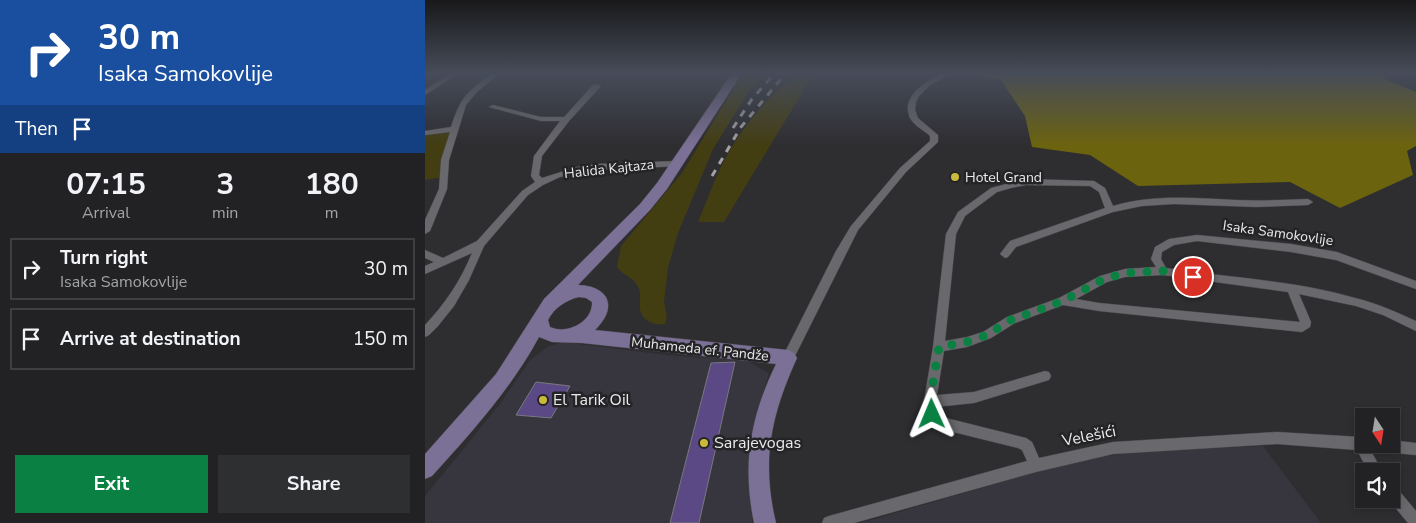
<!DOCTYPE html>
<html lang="en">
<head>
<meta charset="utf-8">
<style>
  body { margin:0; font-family:"Nunito Sans",sans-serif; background:#2e2f31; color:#f1f3f6; height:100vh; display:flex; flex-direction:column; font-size:19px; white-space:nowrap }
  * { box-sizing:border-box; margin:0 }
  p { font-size:16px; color:#a2a4a6 }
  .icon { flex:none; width:28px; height:28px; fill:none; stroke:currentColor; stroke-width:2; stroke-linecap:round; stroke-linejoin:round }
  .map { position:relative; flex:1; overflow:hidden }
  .details { display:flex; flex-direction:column; background:#222224; width:425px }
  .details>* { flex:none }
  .banner { background:#1a4fa0; color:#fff; overflow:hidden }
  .needle { width:32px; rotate:168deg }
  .fabs { position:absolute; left:930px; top:408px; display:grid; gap:10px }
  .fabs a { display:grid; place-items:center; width:45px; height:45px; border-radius:0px; background:#222224; box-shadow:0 2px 8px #0003,0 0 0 1px #3f3f41; font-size:25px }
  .pin { position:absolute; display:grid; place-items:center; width:42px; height:42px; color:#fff; margin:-21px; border:2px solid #fff; border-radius:50%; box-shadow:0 1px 5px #0007 }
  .me { position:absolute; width:55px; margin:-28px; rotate:359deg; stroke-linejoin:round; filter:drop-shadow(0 0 4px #0008) }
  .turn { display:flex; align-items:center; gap:18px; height:105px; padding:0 15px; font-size:22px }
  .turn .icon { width:65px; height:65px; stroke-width:2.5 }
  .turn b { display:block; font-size:35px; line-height:42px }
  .then { display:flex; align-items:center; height:48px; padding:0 15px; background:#0003; gap:10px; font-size:19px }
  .eta { display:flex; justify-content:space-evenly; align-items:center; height:85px; text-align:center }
  .eta b { font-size:30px; font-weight:700; line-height:35px }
  .primary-button { display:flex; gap:10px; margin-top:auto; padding:10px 15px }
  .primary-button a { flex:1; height:58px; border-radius:0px; background:#0b8043; color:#fff; font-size:20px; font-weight:700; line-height:58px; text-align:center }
  .primary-button a+a { background:#2e2f31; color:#f1f3f6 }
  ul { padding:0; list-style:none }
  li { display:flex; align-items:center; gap:15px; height:62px; margin:0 10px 8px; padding:0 5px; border:2px solid #3f3f41; border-radius:0px }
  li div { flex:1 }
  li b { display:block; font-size:19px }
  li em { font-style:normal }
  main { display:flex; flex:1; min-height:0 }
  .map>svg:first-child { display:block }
  .built { fill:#37353e }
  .green { fill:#433d12 }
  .forest { fill:#6c630f }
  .building { fill:#5b4986; stroke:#79797c }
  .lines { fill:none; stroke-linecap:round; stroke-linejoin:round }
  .street-casing { stroke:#49484b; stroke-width:1 }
  .secondary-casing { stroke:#49484b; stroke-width:1 }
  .street { fill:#69686c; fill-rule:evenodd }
  .secondary { fill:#7b7095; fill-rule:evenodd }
  .rail { stroke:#a2a1a3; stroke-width:3; stroke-dasharray:7 7; stroke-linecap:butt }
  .route { stroke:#0b8043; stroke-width:9; stroke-dasharray:0 16.2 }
  .poi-dot { fill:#caba3a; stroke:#242326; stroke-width:2 }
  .labels { text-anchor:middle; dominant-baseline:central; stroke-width:5; stroke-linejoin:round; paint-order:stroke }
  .street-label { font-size:14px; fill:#eae9eb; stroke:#242326 }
  .poi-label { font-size:14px; fill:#eae9eb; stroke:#242326; text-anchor:start }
  .near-poi-label { font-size:16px; fill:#eae9eb; stroke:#242326; text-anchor:start }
  .near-street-label { font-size:16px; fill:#eae9eb; stroke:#242326 }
</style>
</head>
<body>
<main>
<section class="details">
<div class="banner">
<div class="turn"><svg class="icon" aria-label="right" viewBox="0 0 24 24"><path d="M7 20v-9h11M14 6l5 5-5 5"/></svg><div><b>30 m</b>Isaka Samokovlije</div></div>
<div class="then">Then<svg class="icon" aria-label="arrive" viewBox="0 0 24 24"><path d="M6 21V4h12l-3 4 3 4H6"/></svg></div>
</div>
<div class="eta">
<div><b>07:15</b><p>Arrival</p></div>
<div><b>3</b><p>min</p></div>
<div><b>180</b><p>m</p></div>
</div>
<ul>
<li><svg class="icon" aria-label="right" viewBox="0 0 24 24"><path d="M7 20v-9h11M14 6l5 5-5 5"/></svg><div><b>Turn right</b><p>Isaka Samokovlije</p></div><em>30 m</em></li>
<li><svg class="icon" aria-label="arrive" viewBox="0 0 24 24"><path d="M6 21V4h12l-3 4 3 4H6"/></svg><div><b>Arrive at destination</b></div><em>150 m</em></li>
</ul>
<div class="primary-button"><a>Exit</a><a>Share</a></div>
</section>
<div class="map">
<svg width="991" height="523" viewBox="0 0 991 523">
  <rect width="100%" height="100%" fill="#2e2d30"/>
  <g class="built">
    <path d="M138,342l103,13 81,6 22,12 -19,64 2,86h-327v-27l74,-91 31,-45 19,-14z"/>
    <path d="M838,446l58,77h-460l203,-59 32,-7 54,-6z"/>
  </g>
  <g class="green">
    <path d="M318,73h23l-17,18 -36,58 -35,84 -10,35 -4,34 3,15 -2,7c-9,2 -20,-2 -24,-11 -3,-7 1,-17 -2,-24 -3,-11 -16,-13 -22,-22l4,-21 61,-73z"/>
    <path d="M374,73h15l-90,149h-26c9,-21 16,-42 26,-61 16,-32 46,-68 75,-88z"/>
    <path d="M32,129l-12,48 -20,3v-47z"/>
  </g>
  <path class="forest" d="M550,73h404l8,7 29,12v54l-9,5 6,24 -73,33 -50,-26 -152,4 -48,-31 -58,-8 -7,-31 -24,-36 -28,-6z"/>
  <g class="building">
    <path d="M310,362l-36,161h-29l41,-160z"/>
    <path d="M111,382l34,4 -19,32 -35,-3z"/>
  </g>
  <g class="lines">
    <g class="street-casing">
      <g id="street">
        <path d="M27,73h7l-34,22v-5z"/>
        <path d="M68,73h7l-23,19 -11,13 -17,55 -2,29 -17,42 -5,3v-14l14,-31 2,-29 9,-28 -25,3v-4l26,-4c10,-31 16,-35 42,-54z"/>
        <path d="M519,73h8l-22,12 -11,11 -3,6 -1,8 3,8 20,17v7l-32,30 -48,58 -66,132 -4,1 -4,-1 -2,-4 2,-4 52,-103 15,-25 49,-58 30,-27v-5c-6,-6 -16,-10 -20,-18 -10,-22 17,-38 34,-45z"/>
        <path d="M169,84l7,2 -32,35 -27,35 -3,19 3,3 35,-11 20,-3 80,-3 3,1v4l-83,4 -37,7 -17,8 -15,10 -44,51 -15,34 -15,26 -16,20 -9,9 -4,2v-12c20,-21 36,-45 47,-72l-47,21v-8l9,-4 -9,-4v-8l18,8 34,-17 45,-50 13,-9 -4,-6 3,-20 26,-35h-19l-52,-14 4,-2 48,12h23z"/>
        <path d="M601,179l68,2 11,7 8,18c40,-12 81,-8 122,-6 24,1 49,0 73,-1l5,3 -5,3 -52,2 -82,-3 -32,2 -29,6 -97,35 -8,10 -3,1 -5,-4 10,-13 95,-33 -6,-16 -9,-6 -64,-1 -15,3 -14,4 -32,24 -9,18 -11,107 22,-4 16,-5 24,-15 52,-19 41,-22 25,-7 31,-2 -5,-8 4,-12 14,-8 28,-4 94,9 46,8 79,29v8l-80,-29 -45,-8 -94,-11 -23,4 -12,7 -1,7 5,9c63,10 128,12 189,30 21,5 41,14 61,23v10l-33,-16 -27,-9 -57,-12 12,28 -1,5 -8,5 -203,-21 -36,-6 -48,18 -24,15 -24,9 -23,4 -7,44 37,-3 71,-21 4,1 2,4 -2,4 -75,23 -38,4 3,8 11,4 76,19 6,4 7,16 74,-16 164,-10 83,5 4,1v6h27v-4l25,3v12l-45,-4 11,20h-14l-11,-21 -80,-6 -164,10 -77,18 -182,51h-32l2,-5 5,-2 198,-55 -5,-11 -4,-2 -69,-17 -18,-8 -7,-16v-6l9,-54 13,-113 12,-22 33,-24zM738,275l125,17 12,30 -201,-19 -23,-4 31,-17 18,-5z"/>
        <path d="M966,485l5,2 20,24v12h-8l-20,-24h3z"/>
      </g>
    </g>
    <g class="secondary-casing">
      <path id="secondary" d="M307,73h10l-75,116 -17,21 -72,75c32,1 40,23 17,45l193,20 6,3 3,5c-26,57 -36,103 -21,165h-22c-12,-59 -4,-105 22,-159l-194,-21 -30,-1 -13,-5c-28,52 -68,96 -107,139l-7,3v-25l71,-80 48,-75 96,-95 17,-21zM154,297l7,1 6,4c1,20 -25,33 -42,25l-2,-7c6,-12 18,-20 31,-23z"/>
    </g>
    <use href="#street" class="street"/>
    <use href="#secondary" class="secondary"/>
    <g class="rail">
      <path d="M308,128l19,-29 23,-26"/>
      <path d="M287,176l29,-49 45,-54"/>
    </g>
  </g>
  <linearGradient id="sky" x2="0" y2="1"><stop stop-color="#19191a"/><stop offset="0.5" stop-color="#464c59"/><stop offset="1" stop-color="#464c59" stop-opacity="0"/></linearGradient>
  <rect width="991" height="146" fill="url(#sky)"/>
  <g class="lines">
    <path class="route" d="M507,414l-2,-13 9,-54 28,-5 20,-7 24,-15 52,-19 41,-22 21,-6 38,-2 30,6"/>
  </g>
  <g class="poi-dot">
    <circle cx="530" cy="177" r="5"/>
    <circle cx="118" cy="400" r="5"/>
    <circle cx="279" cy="443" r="5"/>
  </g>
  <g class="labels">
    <g class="street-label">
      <text transform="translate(184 169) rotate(-6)">Halida Kajtaza</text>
      <text transform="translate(853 233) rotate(8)">Isaka Samokovlije</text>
      <text transform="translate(275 349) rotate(6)">Muhameda ef. Pandže</text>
    </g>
    <g class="poi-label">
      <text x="540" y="177">Hotel Grand</text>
    </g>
    <g class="near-poi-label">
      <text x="128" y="400">El Tarik Oil</text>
      <text x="289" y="443">Sarajevogas</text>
    </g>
    <g class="near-street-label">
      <text transform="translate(664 436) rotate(-11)">Velešići</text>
    </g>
  </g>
</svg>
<div class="fabs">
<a><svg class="needle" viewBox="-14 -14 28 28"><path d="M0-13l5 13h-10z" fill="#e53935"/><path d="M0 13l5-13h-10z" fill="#a2a4a6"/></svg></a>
<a><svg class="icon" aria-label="sound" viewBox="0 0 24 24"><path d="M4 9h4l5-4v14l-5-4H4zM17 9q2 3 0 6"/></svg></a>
</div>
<div class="pin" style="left:768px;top:277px;background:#d93025"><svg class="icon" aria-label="arrive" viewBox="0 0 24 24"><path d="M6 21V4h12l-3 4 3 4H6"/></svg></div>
<svg class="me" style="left:507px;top:414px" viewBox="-20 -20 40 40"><path d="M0-17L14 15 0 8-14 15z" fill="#0b8043" stroke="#fff" stroke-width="4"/></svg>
</div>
</main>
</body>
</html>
